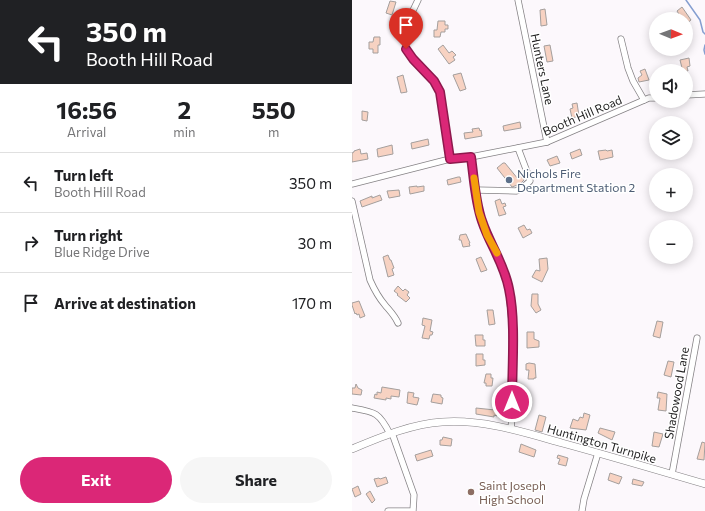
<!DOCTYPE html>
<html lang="en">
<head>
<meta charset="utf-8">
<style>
  body { margin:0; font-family:Commissioner,sans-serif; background:#f6f6f6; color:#202124; height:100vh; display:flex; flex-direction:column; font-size:15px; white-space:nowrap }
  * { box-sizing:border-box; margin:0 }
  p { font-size:13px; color:#757577 }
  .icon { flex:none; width:22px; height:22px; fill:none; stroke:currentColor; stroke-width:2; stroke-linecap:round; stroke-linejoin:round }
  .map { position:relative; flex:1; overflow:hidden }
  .drawer { display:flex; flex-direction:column; background:#fff; width:352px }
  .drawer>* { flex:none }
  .guide { background:#202124; color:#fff; overflow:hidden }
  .needle { width:26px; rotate:91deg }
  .controls { position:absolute; left:297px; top:12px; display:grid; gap:8px }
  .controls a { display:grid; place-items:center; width:44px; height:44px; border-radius:50%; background:#fff; box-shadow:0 2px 10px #0003; font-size:20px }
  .pin { position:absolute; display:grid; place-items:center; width:34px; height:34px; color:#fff; margin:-41px -17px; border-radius:50% 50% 50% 0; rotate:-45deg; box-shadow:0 0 4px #0007 }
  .pin .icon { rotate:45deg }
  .me { position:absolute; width:44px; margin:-22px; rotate:0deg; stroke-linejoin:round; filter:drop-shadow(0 0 3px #0008) }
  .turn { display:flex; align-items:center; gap:14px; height:84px; padding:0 20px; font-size:18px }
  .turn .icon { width:52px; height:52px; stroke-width:2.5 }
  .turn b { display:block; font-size:28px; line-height:34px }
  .eta { display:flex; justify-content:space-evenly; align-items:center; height:68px; text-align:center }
  .eta b { font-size:24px; font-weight:700; line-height:28px }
  .action { display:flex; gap:8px; margin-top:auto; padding:8px 20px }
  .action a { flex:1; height:46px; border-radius:24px; background:#db2777; color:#fff; font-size:16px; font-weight:700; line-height:46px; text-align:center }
  .action a+a { background:#f6f6f6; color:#202124 }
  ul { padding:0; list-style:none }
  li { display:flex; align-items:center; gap:12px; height:60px; padding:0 20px; border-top:1px solid #e0e0e0 }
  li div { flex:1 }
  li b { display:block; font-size:15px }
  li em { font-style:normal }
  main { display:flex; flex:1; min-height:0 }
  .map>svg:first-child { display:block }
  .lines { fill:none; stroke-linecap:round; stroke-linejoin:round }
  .stream { stroke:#859ed0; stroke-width:1.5 }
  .building { fill:#f7d2c2; stroke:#a49f9d }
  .minor-casing { stroke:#858285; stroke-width:7 }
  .major-casing { stroke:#858285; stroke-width:8 }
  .minor { stroke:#fff; stroke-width:5.5 }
  .major { stroke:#fff; stroke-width:7 }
  .route-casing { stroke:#8e194d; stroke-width:10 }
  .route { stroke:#db2777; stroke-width:7 }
  .slow { stroke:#f59e0b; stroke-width:7 }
  .service-dot { fill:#5c6f8a; stroke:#fff; stroke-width:1.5 }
  .education-dot { fill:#8d6e63; stroke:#fff; stroke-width:1.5 }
  .labels { text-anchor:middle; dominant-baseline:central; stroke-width:3; stroke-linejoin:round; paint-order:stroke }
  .street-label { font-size:12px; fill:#252425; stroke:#fff }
  .service-label { font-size:12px; fill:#4e5e75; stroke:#fff; text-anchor:start }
  .education-label { font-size:12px; fill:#785e54; stroke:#fff; text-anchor:start }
</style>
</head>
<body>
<main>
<section class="drawer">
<div class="guide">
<div class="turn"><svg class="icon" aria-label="left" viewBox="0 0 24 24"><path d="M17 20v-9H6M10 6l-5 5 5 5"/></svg><div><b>350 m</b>Booth Hill Road</div></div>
</div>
<div class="eta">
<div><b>16:56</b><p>Arrival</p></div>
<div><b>2</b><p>min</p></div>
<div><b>550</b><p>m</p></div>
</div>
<ul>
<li><svg class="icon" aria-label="left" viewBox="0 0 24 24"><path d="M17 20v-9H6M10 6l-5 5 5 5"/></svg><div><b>Turn left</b><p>Booth Hill Road</p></div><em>350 m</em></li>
<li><svg class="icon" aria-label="right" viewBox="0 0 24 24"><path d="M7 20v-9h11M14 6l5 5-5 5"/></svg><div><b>Turn right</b><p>Blue Ridge Drive</p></div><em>30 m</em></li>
<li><svg class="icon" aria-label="arrive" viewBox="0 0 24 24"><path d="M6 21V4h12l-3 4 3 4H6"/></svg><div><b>Arrive at destination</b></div><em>170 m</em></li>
</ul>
<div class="action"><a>Exit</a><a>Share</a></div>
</section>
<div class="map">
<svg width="353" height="511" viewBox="0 0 353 511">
  <rect width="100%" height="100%" fill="#fcf8fc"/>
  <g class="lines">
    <g class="stream">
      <path d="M334,0l14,20 3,12 2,2"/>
      <path d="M353,45l-1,5 1,4"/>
    </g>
  </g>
  <g class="building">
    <path d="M38,1l6,1 -4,13 -6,-2z"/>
    <path d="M330,7l9,13 -5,4v-5h-4l-5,-8z"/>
    <path d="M193,9l2,16 -6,1 -1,-16z"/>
    <path d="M86,21h7v4h3v4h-3v3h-4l-1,5h-6v-7h3z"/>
    <path d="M22,37h6v8h-2v8h-5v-4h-4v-7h4z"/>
    <path d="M91,45l6,8 3,-2 4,4 -3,2 2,3 -6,4 -11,-15z"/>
    <path d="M198,45l3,16 -6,1 -3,-16z"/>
    <path d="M337,58l1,8 -3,1 1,4h-4l-2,-3 -2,-8z"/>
    <path d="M293,69l4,11 -10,2 -1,-4 4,-3 -2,-4z"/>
    <path d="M109,73l5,16 -6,2 -7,-16z"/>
    <path d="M51,75l4,17 -6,1 -4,-16z"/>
    <path d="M225,103l2,13 -7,2 -2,-9 3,-1 -1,-4z"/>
    <path d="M10,111l6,1 -1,9 -5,-1z"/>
    <path d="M168,122l1,6 -17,3 -1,-5z"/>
    <path d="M127,128l1,3 1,-1 1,6 -17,3 -1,-6 9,-1 -1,-3z"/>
    <path d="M76,139l1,6 -17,4 -1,-6z"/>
    <path d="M40,145l1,9 -15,3 -1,-8z"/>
    <path d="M8,149l1,5 6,-1 1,6 -16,3v-9l2,-1v-1z"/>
    <path d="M228,149l2,6 -10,4 -2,-6z"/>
    <path d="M254,150l1,1 5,-1 1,7 -13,3 -2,-9z"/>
    <path d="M205,156l3,7 -10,3 -3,-6z"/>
    <path d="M151,163h2l13,16 3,-3 3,4 -4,4 -8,3 -15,-19z"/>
    <path d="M106,177h2l1,5 -13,3 -1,-5z"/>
    <path d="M65,186v1l7,-1v5l-14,3 -1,-7z"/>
    <path d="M47,190l1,6 -11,2 -2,-7z"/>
    <path d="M28,195l2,5 -20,7 -2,-6 12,-5v2z"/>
    <path d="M148,199l2,5 3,-1 1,3 -3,1 3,7 -7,2 -4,-15z"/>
    <path d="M172,225l3,5 3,-1 2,4 -9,5 -5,-10z"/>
    <path d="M114,234l4,9h-1l1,3 -7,1 -2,-7h-2l1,-5z"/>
    <path d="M36,255l2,5h1l3,8 -2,1 2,6 -6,2 -5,-20z"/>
    <path d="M129,257l6,13 -6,2 -5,-13z"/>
    <path d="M195,258l1,11 -6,13 -10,-5 4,-7 4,1 -1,-12z"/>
    <path d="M46,286l5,5 2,-2 4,3 -2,3 3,3 -4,4 -9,-7 1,-1 -4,-3z"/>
    <path d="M180,294h6v10l3,6 -5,3 -5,-7z"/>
    <path d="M7,301l6,15 -5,2 -1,-4 -2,1 -1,-2 -1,1 -3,-9v-2z"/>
    <path d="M135,310h6l2,14 -6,1z"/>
    <path d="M71,318l9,2 -2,11 3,1 -1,3h-2l-1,4 -7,-1 3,-12 -3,-1z"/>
    <path d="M305,321l6,1 -3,16 -7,-2z"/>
    <path d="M175,332h7v7l5,2v6l-12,1z"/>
    <path d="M123,335h8v5h2v6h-9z"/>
    <path d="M124,354h7v6h2v5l-9,1z"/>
    <path d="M316,361l6,1 -3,15 -7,-2z"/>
    <path d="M177,363l6,1 1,14h-2v1h-6l1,-9h-3v-6z"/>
    <path d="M134,374h5v4h2l-1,8h-6v-3h-2z"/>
    <path d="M4,384l2,4 4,2 -1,5 -9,-1v-6h3z"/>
    <path d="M30,387l18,3 -1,7 -8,-1v3l-5,-1v2l-12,-2 1,-4 2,1v-3l4,1z"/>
    <path d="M56,392l6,1 -1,4 6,1 -2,7 -10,-2z"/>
    <path d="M306,392l9,2 -1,17 -8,-1 2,-12h-3z"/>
    <path d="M81,394l8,1v2l2,1 -1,6 -11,-2z"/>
    <path d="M124,408l19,2v1h2v5l-3,-1v2l-18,-3z"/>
    <path d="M232,413l6,2 -4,15 -16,-2 3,-9 5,2 2,-4 3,1z"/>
    <path d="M187,415l7,2 -4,15 -7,-2z"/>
    <path d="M248,428l15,4 -3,8 -14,-7z"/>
    <path d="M302,432l9,2 -4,13 -7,-1z"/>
    <path d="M91,437l9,2 -1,7 -11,-1v-5h2z"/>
    <path d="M350,442l3,1 -1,17 -7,-1z"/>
    <path d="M169,444l15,6 -2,7 -15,-5z"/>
    <path d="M79,450l2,6 -16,5 -2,-6z"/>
    <path d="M206,455l10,3 -2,8 -8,-2 2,-5 -3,-1z"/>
    <path d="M258,473l12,4 -3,7 -11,-4z"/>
    <path d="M34,477l2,6 -11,4 -3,-8 5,-1 1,1z"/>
    <path d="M281,479l11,3 -2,4 -10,-2z"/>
    <path d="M6,486l3,8 -6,3 -3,-8z"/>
    <path d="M18,491l5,9 -3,3 -6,-9z"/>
  </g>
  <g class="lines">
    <g class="minor-casing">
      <g id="minor">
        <path d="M66,0l-11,23 -2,11 1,15 7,10 21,22 6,11 10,67"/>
        <path d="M166,0l29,142"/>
        <path d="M269,39l7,29 5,13 11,19"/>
        <path d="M334,95l19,-1"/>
        <path d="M119,157l8,55 8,23 16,32 6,23 3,35v92l-1,12"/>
        <path d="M0,184l98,-25 21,-2 76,-15 102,-44h7"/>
        <path d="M124,190l40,1 6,-3 8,-7 -1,-4 -11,-29"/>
        <path d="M0,201l18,79c4,9 9,18 15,25 5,6 10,11 13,18"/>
        <path d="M0,408c23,4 27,4 38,26"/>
        <path d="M40,433l22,62 -1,16"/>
        <path d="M320,474l25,-136"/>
        <path d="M36,511h23"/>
        <path d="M230,511l2,-12 14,-46"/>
      </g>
    </g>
    <g class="major-casing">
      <path id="major" d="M0,449c29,-12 59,-25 90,-27 41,-3 81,10 120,21 48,13 95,27 143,41"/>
    </g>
    <use href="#minor" class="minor"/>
    <use href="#major" class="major"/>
  </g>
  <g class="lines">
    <g class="route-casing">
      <path id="route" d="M54,49l7,10 21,22 6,11 10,67 21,-2c3,21 4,44 11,64 8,24 22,42 27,68 7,33 3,78 3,113"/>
    </g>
    <use href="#route" class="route"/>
    <path class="slow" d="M122,178l5,34 8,23 10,18"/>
  </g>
  <circle class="service-dot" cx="157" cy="180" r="4"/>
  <circle class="education-dot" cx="119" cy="492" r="4"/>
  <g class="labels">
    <g class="street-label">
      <text transform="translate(191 69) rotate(78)">Hunters Lane</text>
      <text transform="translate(230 115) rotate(-23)">Booth Hill Road</text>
      <text transform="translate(324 393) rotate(-80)">Shadowood Lane</text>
      <text transform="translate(250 443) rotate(16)">Huntington Turnpike</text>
    </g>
    <g class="service-label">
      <text x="165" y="173">Nichols Fire<tspan x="165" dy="14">Department Station 2</tspan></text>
    </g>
    <g class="education-label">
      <text x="127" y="485">Saint Joseph<tspan x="127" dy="14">High School</tspan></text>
    </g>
  </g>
</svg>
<div class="controls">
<a><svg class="needle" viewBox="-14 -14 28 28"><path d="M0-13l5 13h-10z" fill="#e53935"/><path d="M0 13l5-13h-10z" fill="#757577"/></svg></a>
<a><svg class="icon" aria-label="sound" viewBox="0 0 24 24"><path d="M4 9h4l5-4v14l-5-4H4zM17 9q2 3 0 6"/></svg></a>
<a><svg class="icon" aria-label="layers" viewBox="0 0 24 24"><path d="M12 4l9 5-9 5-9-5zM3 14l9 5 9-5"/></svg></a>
<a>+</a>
<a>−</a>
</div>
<div class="pin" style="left:54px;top:49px;background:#d93025"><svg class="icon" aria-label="arrive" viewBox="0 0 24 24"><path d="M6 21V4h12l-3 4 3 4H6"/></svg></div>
<svg class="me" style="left:160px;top:402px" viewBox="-20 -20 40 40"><circle r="17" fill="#db2777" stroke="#fff" stroke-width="3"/><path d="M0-11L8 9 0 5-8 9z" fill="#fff"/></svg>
</div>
</main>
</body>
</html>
